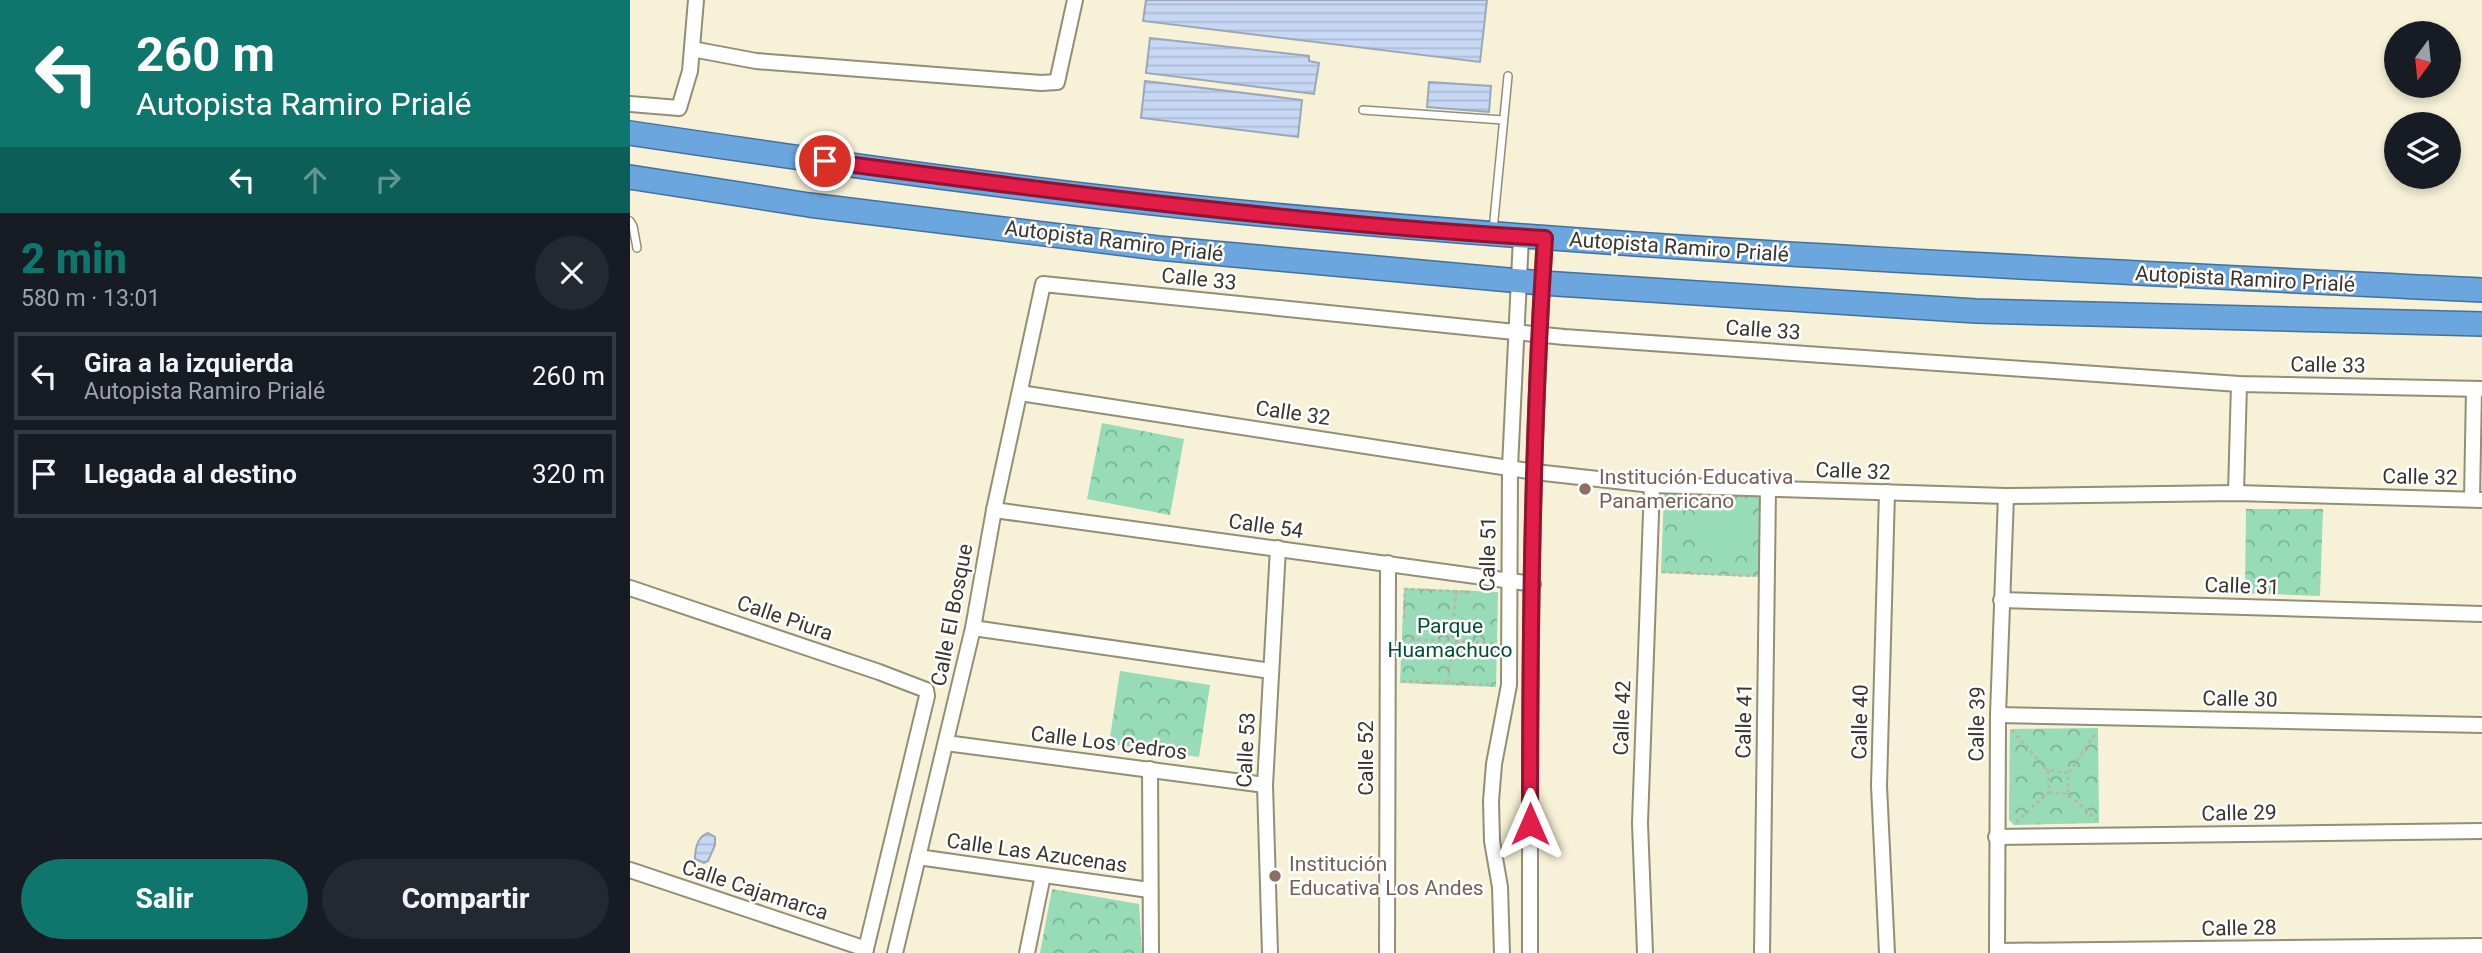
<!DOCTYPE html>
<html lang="es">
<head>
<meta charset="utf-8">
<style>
  body { margin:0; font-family:Roboto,sans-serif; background:#242831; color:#f1f3f6; height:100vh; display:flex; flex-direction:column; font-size:26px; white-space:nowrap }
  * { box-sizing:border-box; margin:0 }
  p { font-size:23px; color:#9ea1a6 }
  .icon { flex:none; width:38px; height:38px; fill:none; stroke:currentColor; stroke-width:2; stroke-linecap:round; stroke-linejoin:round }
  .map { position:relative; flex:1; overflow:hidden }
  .drawer { display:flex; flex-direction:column; background:#171b24; width:630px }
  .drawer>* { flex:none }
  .top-card { background:#0f766e; color:#fff; overflow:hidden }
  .needle { width:46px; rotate:195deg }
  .fabs { position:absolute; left:1754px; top:21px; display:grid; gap:14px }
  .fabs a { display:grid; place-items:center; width:77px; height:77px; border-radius:50%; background:#171b24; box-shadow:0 4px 10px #0003; font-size:35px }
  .pin { position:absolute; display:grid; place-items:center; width:60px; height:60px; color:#fff; margin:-30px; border:4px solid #fff; border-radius:50%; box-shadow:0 2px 7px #0007 }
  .me { position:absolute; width:77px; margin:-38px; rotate:0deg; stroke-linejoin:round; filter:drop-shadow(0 0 5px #0008) }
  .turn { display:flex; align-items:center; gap:24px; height:147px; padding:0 21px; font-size:32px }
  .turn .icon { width:91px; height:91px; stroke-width:2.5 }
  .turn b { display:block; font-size:49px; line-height:60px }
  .lanes { display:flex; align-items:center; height:66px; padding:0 21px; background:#0003; justify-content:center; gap:35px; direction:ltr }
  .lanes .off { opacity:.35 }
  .round { display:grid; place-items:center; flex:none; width:74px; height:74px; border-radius:37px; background:#242831 }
  .headline { display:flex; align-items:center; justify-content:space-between; height:119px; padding:0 21px }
  h1 { font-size:42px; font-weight:800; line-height:52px; color:#0f766e }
  .action { display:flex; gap:14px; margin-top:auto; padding:14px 21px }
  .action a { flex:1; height:80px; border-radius:42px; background:#0f766e; color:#fff; font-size:28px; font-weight:800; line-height:80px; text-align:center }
  .action a+a { background:#242831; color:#f1f3f6 }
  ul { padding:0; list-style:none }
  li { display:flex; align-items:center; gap:21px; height:88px; margin:0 14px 10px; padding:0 7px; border:4px solid #363941; border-radius:0px }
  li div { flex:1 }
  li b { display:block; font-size:26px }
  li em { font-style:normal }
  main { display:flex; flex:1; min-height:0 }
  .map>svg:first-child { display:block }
  .park { fill:url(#park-crowns) }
  .garden { fill:#97dbb7 }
  .water { fill:url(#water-rules); stroke:#9ca8b9; stroke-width:2 }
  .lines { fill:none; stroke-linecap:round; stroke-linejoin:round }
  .service-casing { stroke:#938e76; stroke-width:10 }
  .minor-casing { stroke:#938e76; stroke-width:18 }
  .trunk-casing { stroke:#41719c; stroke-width:26 }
  .path { stroke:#bab6a1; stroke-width:2.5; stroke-dasharray:3.5 3.5; stroke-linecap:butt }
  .service { stroke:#fff; stroke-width:7 }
  .minor { stroke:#fff; stroke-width:14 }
  .trunk { stroke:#6ba6df; stroke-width:23 }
  .route-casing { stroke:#92132f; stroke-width:18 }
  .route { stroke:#e11d48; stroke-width:12 }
  .education-dot { fill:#8d6e63; stroke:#fff; stroke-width:2.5 }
  .labels { text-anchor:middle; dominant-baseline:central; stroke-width:5; stroke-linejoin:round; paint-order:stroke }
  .street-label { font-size:21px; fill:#39372d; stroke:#fff }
  .education-label { font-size:21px; fill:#785e54; stroke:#fff; text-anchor:start }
  .park-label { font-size:21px; fill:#014f32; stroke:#fff }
</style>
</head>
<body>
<main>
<section class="drawer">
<div class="top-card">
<div class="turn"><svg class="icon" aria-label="left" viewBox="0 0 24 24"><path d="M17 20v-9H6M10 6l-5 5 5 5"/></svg><div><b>260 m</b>Autopista Ramiro Prialé</div></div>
<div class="lanes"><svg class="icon" aria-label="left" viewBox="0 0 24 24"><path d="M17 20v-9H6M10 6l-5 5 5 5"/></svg><svg class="icon off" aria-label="ahead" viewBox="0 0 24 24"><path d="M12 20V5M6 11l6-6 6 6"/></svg><svg class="icon off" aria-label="right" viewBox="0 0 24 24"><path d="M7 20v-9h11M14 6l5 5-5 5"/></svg></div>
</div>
<div class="headline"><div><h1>2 min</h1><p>580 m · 13:01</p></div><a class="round"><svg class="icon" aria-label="close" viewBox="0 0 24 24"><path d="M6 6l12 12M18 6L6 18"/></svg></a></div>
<ul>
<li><svg class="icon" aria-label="left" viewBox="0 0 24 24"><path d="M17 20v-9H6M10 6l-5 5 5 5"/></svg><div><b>Gira a la izquierda</b><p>Autopista Ramiro Prialé</p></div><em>260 m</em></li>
<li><svg class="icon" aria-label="arrive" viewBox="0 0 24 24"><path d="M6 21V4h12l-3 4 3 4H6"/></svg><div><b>Llegada al destino</b></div><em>320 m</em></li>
</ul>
<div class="action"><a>Salir</a><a>Compartir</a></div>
</section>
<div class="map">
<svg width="1852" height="953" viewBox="0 0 1852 953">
  <defs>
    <pattern id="park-crowns" width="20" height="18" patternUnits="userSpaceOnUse" patternTransform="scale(1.75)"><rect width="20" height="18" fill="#97dbb7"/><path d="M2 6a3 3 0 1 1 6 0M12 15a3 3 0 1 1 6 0" fill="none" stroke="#7cb295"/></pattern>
    <pattern id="water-rules" width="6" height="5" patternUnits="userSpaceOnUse" patternTransform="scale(1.75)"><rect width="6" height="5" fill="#c7d8f5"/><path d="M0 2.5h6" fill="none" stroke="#acbad2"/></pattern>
  </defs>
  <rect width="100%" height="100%" fill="#f6f1d7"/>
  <g class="park">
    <path d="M472,423l82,16 -14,76 -83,-16z"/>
    <path d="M1034,493l99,4 -3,80 -99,-4z"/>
    <path d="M1616,509h77l-3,87 -75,-3z"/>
    <path d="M774,588l94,4 -2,95 -96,-4z"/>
    <path d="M490,671l90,14 -11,72 -90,-13z"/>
    <path d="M1468,728l1,95 -85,2 -5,-5 1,-91z"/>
    <path d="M422,889l87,15 3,49h-102z"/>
  </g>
  <path class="garden" d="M1066,508l55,2 -1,39 -55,-2z"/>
  <g class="water">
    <path d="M516,0h341l-7,62 -337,-41z"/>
    <path d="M520,38l159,18v5l10,2 -5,31 -168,-21z"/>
    <path d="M515,81l157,19 -4,37 -157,-19z"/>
    <path d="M799,82l62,4 -2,26 -62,-5z"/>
    <path d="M78,833l7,4v8l-7,16 -4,2 -9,-4c0,-10 2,-22 13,-26z"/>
  </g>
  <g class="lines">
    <g class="service-casing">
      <g id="service">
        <path d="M733,110l140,10"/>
        <path d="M0,221l3,5 4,22"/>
        <path d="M863,230l15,-154"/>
      </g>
    </g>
    <g class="minor-casing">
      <g id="minor">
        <path d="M62,49l64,12 285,22 16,-1 18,-82"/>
        <path d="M0,104l49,4 11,-37 6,-71"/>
        <path d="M390,393l515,79 117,13 354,11 230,-3 246,7"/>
        <path d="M1257,492l-8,294 8,167"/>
        <path d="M1606,493l3,-109"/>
        <path d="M1842,499l2,-110"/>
        <path d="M364,510l539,74"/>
        <path d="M0,588l249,84 47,18 1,6 -62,257"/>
        <path d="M1371,600l481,14"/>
        <path d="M343,628l298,43"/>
        <path d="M1368,715l484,10"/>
        <path d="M316,743l319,42"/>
        <path d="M520,769l1,184"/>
        <path d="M1366,837l486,-6"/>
        <path d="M288,857l231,33"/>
        <path d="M0,870l236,79"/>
        <path d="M1367,951l485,-5"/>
        <path d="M265,953l78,-325 21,-118 49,-226 521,53 675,47 243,5"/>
        <path d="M397,953l16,-78"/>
        <path d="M640,953l-5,-168 13,-237"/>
        <path d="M757,953l1,-390"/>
        <path d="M872,953l-2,-66 -8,-46 -1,-40 3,-37 15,-79 1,-218 11,-230"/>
        <path d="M900,953c0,-238 -1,-477 15,-715"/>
        <path d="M1015,953l-5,-130 12,-338"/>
        <path d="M1132,953l6,-464"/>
        <path d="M1367,953l1,-238 8,-219"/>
      </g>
    </g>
    <g class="trunk-casing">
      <g id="trunk">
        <path d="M0,133c209,31 419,61 630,81 407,38 814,56 1222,76"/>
        <path d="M0,177l179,28 349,43 384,35 434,28 506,13"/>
      </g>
    </g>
    <g class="path">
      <path d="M1032,572l91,4"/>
      <path d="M774,618l1,-29 69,3"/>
      <circle cx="821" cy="641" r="4.5"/>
      <path d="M822,637l4,-45"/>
      <path d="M773,639l44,2"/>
      <path d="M825,641l41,2"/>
      <path d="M772,681l91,4"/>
      <path d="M818,683l4,-38"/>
      <path d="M1382,730l35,40"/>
      <path d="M1439,772l28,-41"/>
      <path d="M1438,794v-21l-20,-3 1,22 19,2 29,26"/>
      <path d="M1386,822l33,-30"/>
    </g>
    <use href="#service" class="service"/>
    <use href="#minor" class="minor"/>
    <use href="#trunk" class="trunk"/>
  </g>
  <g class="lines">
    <g class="route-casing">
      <path id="route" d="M195,161c239,32 479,63 720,77 -13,195 -15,391 -15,586"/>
    </g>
    <use href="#route" class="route"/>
  </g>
  <g class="education-dot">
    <circle cx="955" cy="489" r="7"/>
    <circle cx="645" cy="876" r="7"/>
  </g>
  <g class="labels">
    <g class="street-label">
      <text transform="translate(484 241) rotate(7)">Autopista Ramiro Prialé</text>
      <text transform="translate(1049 247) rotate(4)">Autopista Ramiro Prialé</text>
      <text transform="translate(569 279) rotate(6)">Calle 33</text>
      <text transform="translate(1615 279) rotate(3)">Autopista Ramiro Prialé</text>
      <text transform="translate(1133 330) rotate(4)">Calle 33</text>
      <text transform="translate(1698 365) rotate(1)">Calle 33</text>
      <text transform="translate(663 413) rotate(8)">Calle 32</text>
      <text transform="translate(1223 471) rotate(2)">Calle 32</text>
      <text transform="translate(1790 477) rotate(1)">Calle 32</text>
      <text transform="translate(636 526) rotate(8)">Calle 54</text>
      <text transform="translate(858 554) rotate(-89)">Calle 51</text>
      <text transform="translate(1612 586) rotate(2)">Calle 31</text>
      <text transform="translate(322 615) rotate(-79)">Calle El Bosque</text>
      <text transform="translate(155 618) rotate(19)">Calle Piura</text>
      <text transform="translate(1610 699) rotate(1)">Calle 30</text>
      <text transform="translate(992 718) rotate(-88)">Calle 42</text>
      <text transform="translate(1114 721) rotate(-89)">Calle 41</text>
      <text transform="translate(1230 722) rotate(-89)">Calle 40</text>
      <text transform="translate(1347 724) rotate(-89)">Calle 39</text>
      <text transform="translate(479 743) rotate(7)">Calle Los Cedros</text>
      <text transform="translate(616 750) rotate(-87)">Calle 53</text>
      <text transform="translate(736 758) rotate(-90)">Calle 52</text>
      <text transform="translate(1609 813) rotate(-1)">Calle 29</text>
      <text transform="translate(407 853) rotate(8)">Calle Las Azucenas</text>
      <text transform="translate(125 890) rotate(18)">Calle Cajamarca</text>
      <text transform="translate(1609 928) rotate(-1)">Calle 28</text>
    </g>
    <g class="education-label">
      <text x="969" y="477">Institución Educativa<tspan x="969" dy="24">Panamericano</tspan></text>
      <text x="659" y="864">Institución<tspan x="659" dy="24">Educativa Los Andes</tspan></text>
    </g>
    <g class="park-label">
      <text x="820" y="626">Parque<tspan x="820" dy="24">Huamachuco</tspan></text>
    </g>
  </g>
</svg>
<div class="fabs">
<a><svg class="needle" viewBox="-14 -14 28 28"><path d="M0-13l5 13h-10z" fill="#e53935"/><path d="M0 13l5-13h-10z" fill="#9ea1a6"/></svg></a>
<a><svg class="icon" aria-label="layers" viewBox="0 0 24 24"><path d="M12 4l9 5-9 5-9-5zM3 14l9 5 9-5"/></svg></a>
</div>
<div class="pin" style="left:195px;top:161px;background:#d93025"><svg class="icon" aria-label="arrive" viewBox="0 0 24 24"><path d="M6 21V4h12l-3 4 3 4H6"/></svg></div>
<svg class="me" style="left:900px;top:824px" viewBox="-20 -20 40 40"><path d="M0-17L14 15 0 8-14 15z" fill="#e11d48" stroke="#fff" stroke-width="4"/></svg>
</div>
</main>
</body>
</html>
